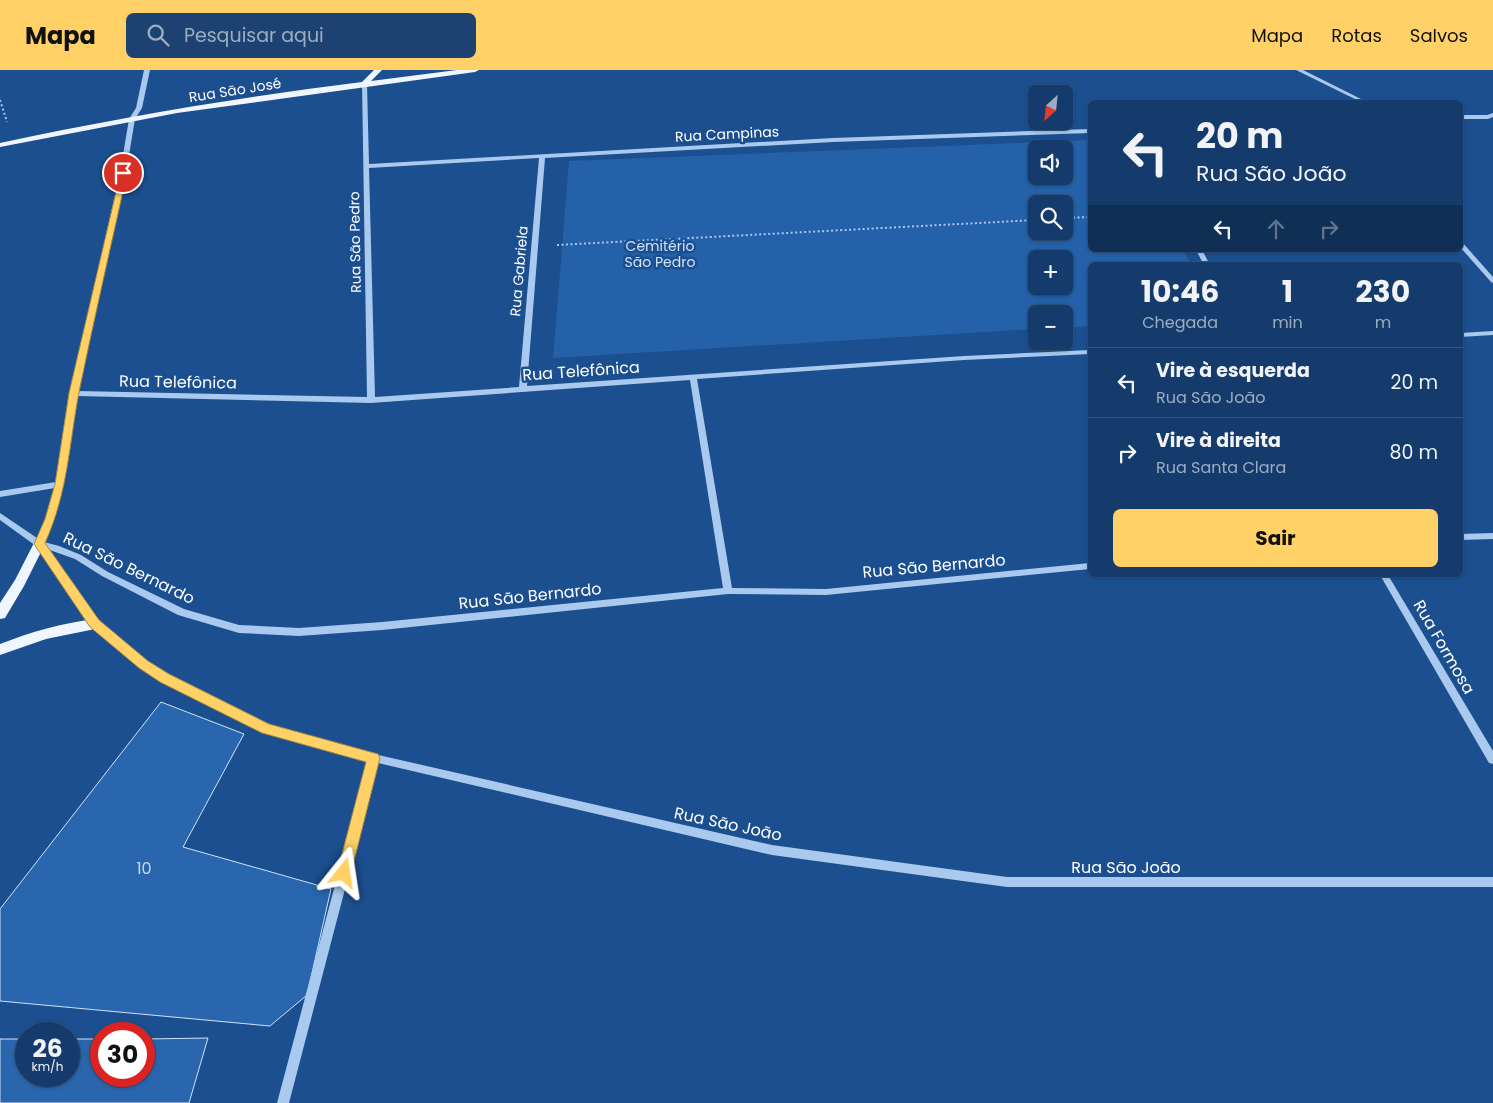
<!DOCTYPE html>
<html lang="pt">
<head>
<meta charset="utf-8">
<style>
  body { margin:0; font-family:Poppins,sans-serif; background:#1d4271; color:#f1f3f6; height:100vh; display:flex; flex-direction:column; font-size:19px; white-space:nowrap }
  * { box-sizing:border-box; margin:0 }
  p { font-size:16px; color:#9dadc1 }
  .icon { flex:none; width:28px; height:28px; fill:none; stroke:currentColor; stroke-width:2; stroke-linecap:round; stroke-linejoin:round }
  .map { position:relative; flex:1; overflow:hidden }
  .details { position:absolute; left:1088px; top:192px; width:375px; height:315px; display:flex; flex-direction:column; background:#143b6b; border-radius:8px; box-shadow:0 1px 4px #0004,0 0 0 1px #33557e }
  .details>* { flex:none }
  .hud { position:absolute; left:1088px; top:30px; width:375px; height:152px; border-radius:8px; box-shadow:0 1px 4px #0004,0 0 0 1px #33557e; background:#143b6b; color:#f1f3f6; overflow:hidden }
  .needle { width:32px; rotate:207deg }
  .buttons { position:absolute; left:1028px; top:15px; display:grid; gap:10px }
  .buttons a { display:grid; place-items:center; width:45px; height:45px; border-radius:8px; background:#143b6b; box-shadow:0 1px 4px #0004,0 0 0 1px #33557e; font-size:25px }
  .speed { position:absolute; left:15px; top:952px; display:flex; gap:10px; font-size:25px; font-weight:700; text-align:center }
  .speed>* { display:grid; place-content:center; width:65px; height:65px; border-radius:50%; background:#143b6b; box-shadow:0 1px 4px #0004,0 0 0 1px #33557e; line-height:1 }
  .speed small { font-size:12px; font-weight:400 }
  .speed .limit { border:8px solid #d22; background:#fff; color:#111 }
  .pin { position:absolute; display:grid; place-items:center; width:42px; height:42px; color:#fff; margin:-21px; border:2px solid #fff; border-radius:50%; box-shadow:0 1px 5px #0007 }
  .me { position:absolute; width:55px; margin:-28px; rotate:15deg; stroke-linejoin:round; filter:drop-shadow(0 0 4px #0008) }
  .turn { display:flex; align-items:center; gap:18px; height:105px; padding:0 25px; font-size:22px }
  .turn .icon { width:65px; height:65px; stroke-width:2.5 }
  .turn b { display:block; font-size:35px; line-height:42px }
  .lanes { display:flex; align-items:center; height:48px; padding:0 25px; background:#0003; justify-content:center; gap:25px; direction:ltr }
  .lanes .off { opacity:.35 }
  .eta { display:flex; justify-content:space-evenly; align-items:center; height:85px; text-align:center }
  .eta b { font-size:30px; font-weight:700; line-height:35px }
  .primary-button { display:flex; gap:10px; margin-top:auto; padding:10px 25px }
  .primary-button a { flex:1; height:58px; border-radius:8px; background:#ffd166; color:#111; font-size:20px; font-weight:700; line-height:58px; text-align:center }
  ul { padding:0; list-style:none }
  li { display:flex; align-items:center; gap:15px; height:70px; padding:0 25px; border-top:1px solid #33557e }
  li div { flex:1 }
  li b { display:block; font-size:19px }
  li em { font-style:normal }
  header { display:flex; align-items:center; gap:30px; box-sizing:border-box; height:70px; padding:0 25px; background:#ffd166; color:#111 }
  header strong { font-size:24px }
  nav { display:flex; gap:28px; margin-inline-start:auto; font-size:18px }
  .search { width:350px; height:45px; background:#1d4271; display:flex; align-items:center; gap:12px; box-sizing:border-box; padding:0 18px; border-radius:8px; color:#9dadc1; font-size:19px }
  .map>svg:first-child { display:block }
  .green { fill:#2461a8; fill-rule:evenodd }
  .building { fill:#2a66ad; stroke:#cfe3fa }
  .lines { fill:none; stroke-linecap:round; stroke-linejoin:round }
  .path { stroke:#a9c9ee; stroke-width:2; stroke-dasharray:2 2.5; stroke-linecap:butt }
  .minor { fill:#a9c9ee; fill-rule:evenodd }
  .major { fill:#f0f6ff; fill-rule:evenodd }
  .route { fill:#ffd166; stroke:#a68842 }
  .labels { text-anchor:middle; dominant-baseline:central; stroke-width:5; stroke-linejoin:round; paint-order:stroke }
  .far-street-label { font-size:14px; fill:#fff; stroke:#1b4f8f }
  .far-park-label { font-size:14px; fill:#cfe3fa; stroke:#1b4f8f }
  .street-label { font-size:16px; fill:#fff; stroke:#1b4f8f }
  .near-number-label { font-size:16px; fill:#cad9ea }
</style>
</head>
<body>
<header>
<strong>Mapa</strong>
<div class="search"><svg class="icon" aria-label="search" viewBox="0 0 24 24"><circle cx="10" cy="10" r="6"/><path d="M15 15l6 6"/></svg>Pesquisar aqui</div>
<nav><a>Mapa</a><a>Rotas</a><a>Salvos</a></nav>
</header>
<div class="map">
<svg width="1493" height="1033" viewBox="0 0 1493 1033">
  <rect width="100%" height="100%" fill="#1b4f8f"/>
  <path class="green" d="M1090,70v110h93l9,15h-102v61l-26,2v-14h-28v15l-483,29 16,-197zM1036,79h28v27h-28zM1036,134h28v27h-28zM1036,189h28v27h-28z"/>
  <g class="building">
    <path d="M161,632l83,32 -61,113 148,42 -24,106 -37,31 -270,-25v-92z"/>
    <path d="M208,968l-19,65h-189v-64h26v37h43v-37h32v37h43v-37z"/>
  </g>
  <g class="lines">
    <g class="path">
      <path d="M0,30l7,22"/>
      <path d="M1064,148l26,-1"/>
      <path d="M557,175l479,-25"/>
    </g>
    <g class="minor">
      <path d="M144,0h6l-8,38 -7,11 -9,54 -48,218 289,6 -5,-314 5,1 2,80 464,-26 257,-9v4l-257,9 -288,16 -18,228 437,-30 126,-6v4l-126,6 -267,19 35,209 94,1 264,-26v6l-264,26 -98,-1 -346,36 -83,6 -60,-3 -61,-18 -76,-39 -27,-17 -28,-10 51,72 48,40 22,14 101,50 105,29 398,91 235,32h486v10h-486l-235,-32 -394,-92 -89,340h-12l91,-342 -104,-29 -102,-51 -22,-14 -48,-40 -56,-81 -36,-26v-7l37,25 9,-19 9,-31 -55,9v-6l56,-9 14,-89 50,-220 9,-54 7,-11zM539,88l-20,229 -144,10 -6,-229zM690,310l33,208 -341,34 -83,6 -60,-3 -55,-16 -76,-37 -27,-17 -22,-9 -15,-4 10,-23 10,-35 13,-88 294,7z"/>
      <path d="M1296,0h7l64,32h-6z"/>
      <path d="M1493,43v4l-5,2h-28v-4h27z"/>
      <path d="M1460,171l2,1 31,35v6l-2,-1 -31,-35z"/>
      <path d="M1196,180h6l8,15h-6z"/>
      <path d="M1493,261v4l-33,2v-4z"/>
      <path d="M1493,463v6l-33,1v-6z"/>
      <path d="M1380,505h8l105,176v13l-4,-1z"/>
    </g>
    <g class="major">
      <path d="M374,0h8l-11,11 86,-11h22l-4,2 -298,41 -177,34v-4c120,-26 240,-46 362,-61z"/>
      <path d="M39,469l4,2 2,3 -21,42 -19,32 -5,1v-16l15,-23 20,-39z"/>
      <path d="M95,549l5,1 1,4 -1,4 -54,11 -46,16v-11c31,-12 62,-21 95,-25z"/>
    </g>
  </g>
  <path class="route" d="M121,101l6,2c-16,73 -33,146 -48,219 -10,53 -11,100 -34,151l54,77 49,41 21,13 100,50 109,30 2,4 -29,115 -2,5 -5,2 -5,-2 -2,-5 29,-111 -104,-29 -102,-51 -21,-14 -49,-41 -56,-83 11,-25 10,-35 14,-91z"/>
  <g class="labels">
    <g class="far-street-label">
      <text transform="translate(235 20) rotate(-9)">Rua São José</text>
      <text transform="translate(727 64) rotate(-3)">Rua Campinas</text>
      <text transform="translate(355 172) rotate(-91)">Rua São Pedro</text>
      <text transform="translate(519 201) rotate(-85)">Rua Gabriela</text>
    </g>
    <g class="far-park-label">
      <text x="660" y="176">Cemitério<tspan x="660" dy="16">São Pedro</tspan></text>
    </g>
    <g class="street-label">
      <text transform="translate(581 301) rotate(-4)">Rua Telefônica</text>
      <text transform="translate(178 312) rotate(1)">Rua Telefônica</text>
      <text transform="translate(934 496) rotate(-5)">Rua São Bernardo</text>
      <text transform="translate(129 498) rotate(26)">Rua São Bernardo</text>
      <text transform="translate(530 526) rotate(-6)">Rua São Bernardo</text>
      <text transform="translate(1444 577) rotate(60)">Rua Formosa</text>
      <text transform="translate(728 754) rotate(12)">Rua São João</text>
      <text x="1126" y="797">Rua São João</text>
    </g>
    <g class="near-number-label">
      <text x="144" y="798">10</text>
    </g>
  </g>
</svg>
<div class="buttons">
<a><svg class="needle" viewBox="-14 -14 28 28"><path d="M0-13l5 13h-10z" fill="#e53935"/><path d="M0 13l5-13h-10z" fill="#9dadc1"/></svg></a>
<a><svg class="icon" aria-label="sound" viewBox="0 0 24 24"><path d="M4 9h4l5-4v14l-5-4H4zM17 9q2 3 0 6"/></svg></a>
<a><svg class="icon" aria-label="search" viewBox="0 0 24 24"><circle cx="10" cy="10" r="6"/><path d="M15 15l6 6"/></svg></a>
<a>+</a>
<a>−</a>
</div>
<div class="speed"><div>26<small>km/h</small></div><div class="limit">30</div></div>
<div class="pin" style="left:123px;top:103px;background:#d93025"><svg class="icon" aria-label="arrive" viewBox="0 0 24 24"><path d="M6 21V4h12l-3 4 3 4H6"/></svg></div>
<svg class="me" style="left:344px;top:803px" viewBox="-20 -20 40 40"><path d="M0-17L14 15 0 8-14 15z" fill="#ffd166" stroke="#fff" stroke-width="4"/></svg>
<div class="hud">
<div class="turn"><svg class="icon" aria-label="left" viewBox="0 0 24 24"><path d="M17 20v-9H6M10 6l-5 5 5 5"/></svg><div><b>20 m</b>Rua São João</div></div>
<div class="lanes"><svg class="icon" aria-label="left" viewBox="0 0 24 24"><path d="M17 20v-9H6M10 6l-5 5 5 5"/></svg><svg class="icon off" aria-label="ahead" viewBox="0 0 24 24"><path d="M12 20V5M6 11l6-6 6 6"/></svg><svg class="icon off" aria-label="right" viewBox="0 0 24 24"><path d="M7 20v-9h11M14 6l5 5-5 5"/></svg></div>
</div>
<section class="details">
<div class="eta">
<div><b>10:46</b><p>Chegada</p></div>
<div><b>1</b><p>min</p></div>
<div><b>230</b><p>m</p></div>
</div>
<ul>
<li><svg class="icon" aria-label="left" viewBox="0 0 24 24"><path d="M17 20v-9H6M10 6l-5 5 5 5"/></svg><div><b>Vire à esquerda</b><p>Rua São João</p></div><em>20 m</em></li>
<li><svg class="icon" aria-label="right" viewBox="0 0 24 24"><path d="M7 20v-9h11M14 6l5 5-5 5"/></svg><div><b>Vire à direita</b><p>Rua Santa Clara</p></div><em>80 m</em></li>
</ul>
<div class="primary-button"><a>Sair</a></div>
</section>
</div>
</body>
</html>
